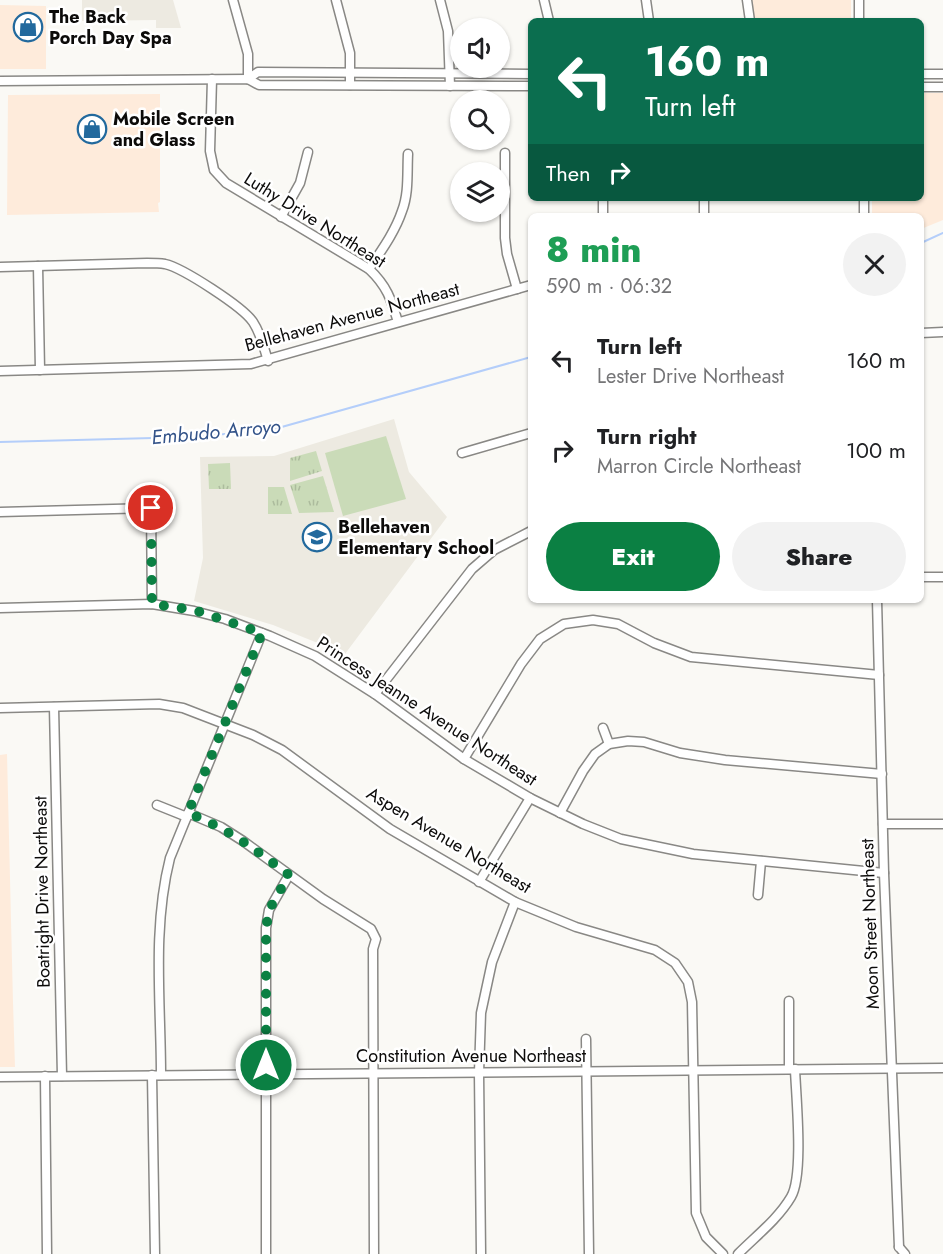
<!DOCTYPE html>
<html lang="en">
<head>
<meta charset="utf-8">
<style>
  body { margin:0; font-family:Jost,sans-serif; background:#f2f2f2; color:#202124; height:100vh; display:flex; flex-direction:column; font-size:22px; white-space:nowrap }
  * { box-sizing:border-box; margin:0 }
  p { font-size:20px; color:#757577 }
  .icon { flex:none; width:33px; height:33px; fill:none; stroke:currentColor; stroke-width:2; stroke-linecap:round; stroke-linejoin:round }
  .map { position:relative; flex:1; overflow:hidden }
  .side { position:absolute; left:528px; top:213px; width:396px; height:390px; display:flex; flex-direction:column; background:#fff; border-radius:9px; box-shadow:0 2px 4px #0004 }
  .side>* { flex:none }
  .hud { position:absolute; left:528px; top:18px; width:396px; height:183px; border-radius:9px; box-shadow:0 2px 4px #0004; background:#0b6e4f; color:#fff; overflow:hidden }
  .fabs { position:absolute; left:450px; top:18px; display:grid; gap:12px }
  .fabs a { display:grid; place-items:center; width:60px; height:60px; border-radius:50%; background:#fff; box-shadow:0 2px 4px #0004; font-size:30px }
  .pin { position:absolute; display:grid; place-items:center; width:51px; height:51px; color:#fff; margin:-26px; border:3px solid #fff; border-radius:50%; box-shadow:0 2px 6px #0007 }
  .me { position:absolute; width:66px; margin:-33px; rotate:0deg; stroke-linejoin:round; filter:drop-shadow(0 0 4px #0008) }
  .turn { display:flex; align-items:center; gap:21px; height:126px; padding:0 18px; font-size:27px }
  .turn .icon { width:78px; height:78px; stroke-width:2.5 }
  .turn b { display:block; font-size:42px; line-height:51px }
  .then { display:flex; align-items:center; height:57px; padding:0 18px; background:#0003; gap:12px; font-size:22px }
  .round { display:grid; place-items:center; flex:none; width:63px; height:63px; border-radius:32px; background:#f2f2f2 }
  .overview { display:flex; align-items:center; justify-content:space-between; height:102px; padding:0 18px }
  h1 { font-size:36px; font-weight:800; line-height:45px; color:#1e9e55 }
  .action { display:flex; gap:12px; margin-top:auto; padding:12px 18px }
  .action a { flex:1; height:69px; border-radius:36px; background:#0b8043; color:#fff; font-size:24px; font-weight:800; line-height:69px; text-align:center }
  .action a+a { background:#f2f2f2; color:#202124 }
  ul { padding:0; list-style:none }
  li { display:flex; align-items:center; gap:18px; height:90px; padding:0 18px }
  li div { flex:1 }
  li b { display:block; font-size:22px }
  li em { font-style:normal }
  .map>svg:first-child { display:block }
  .commercial { fill:#feebdb }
  .built { fill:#edeae1 }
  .green { fill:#cadbb8 }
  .park { fill:url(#park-tufts) }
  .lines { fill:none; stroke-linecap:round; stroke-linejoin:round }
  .stream { stroke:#b4cefa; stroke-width:2 }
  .minor-casing { stroke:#898885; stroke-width:11 }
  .minor { stroke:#fff; stroke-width:8 }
  .route { stroke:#0b8043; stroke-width:10; stroke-dasharray:0 18 }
  .labels { text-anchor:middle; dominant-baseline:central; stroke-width:5; stroke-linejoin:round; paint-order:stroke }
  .poi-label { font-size:18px; font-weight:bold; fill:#0c0b0a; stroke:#fff; text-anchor:start }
  .street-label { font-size:18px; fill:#0c0b0a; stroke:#fff }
  .water-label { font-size:20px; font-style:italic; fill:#335389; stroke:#fff }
</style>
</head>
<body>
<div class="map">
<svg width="943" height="1254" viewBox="0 0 943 1254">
  <defs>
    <pattern id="park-tufts" width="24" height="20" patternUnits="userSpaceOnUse" patternTransform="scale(1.5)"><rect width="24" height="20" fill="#cadbb8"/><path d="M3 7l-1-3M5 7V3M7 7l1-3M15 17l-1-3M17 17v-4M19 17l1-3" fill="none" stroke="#acbb9d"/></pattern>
  </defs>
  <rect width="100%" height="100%" fill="#faf9f5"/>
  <g class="commercial">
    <path d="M752,0h99v21h-97z"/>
    <path d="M0,5l46,1v63h-46z"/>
    <path d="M921,93h22v127l-22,9v-13h-49v-18h49z"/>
    <path d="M160,94v108l-2,1 1,9 -152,3 1,-120z"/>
    <path d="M7,754l6,248 2,65h-15v-312z"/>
  </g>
  <g class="built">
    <path d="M82,0h91l8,28h-25v-8l-74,1z"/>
    <path d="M394,419l15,53 38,45 -102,137 -72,-29 -79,-24 9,-43 -3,-101 74,-1z"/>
  </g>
  <path class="green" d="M386,436l20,63 -63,17 -18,-63z"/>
  <g class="park">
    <path d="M316,451l6,20 -32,10v-23z"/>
    <path d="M230,463l1,26h-22l-1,-25z"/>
    <path d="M323,476l11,36 -35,1 -9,-28z"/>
    <path d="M268,487h16l8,27h-24z"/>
  </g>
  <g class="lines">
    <g class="stream">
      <path d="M921,243l22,-10"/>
      <path d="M0,442l191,-5 80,-7 260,-73"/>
    </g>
    <g class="minor-casing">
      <g id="minor">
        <path d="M233,0l15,54v25"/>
        <path d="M336,0l14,53v32"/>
        <path d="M440,0l8,31 2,55"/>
        <path d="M544,0l5,21"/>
        <path d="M646,0l3,21"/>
        <path d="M747,0l3,21"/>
        <path d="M859,0v21"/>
        <path d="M921,74h22"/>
        <path d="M212,79l-2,72 4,19 12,13 143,86c18,17 22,30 29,53"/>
        <path d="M248,79l10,-7 273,2"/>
        <path d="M0,81l248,-2 11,6 272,1"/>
        <path d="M921,87h22"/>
        <path d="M505,153v85l2,16 10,35"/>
        <path d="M603,198v18"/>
        <path d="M864,198v18"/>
        <path d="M704,216v-18"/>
        <path d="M281,217l19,-34 8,-31"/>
        <path d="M38,266l2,104"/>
        <path d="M0,267l147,-4c6,0 12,0 18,1 18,4 78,43 88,58 8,12 11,26 15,39"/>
        <path d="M369,269c12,-18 26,-37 33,-58 7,-18 5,-38 6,-57"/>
        <path d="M921,333l22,-1"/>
        <path d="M0,371l251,-7 280,-79"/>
        <path d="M462,453l69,-20"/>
        <path d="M0,512l151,-4 1,96"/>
        <path d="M921,577h22"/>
        <path d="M877,600l7,273 15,374"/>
        <path d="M0,608l152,-4 42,7 31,8 45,17 45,20 60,38 89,65 66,39 53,26 38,15 72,15 191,19"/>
        <path d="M375,694l97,-125 22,-19 37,-19"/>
        <path d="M54,707l8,369"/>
        <path d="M0,708l159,-4 24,4 70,27 29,15 108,79 125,73 61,25 79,23 20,13 13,19 4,20 4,211 10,24 17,17"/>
        <path d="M603,728l6,16"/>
        <path d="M464,759l57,-95 19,-25 24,-15 29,-4 25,4 36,19 37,14 188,18"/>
        <path d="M157,805l30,12"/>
        <path d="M188,813l33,14 22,14 80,58 48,30 5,10 -3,10 1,305"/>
        <path d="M560,813l23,-42 12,-17 14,-10 19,-3 16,1 36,11 45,7 157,14"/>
        <path d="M883,824h60"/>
        <path d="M479,882l51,-84"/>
        <path d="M758,895l3,-34"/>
        <path d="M789,1001v68"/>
        <path d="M586,1039l3,215"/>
        <path d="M152,1075l3,179"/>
        <path d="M161,1075c0,-72 -9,-146 9,-217l92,-225"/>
        <path d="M45,1076l2,178"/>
        <path d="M0,1077l943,-9"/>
        <path d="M899,1247l6,7"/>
        <path d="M266,1254v-326l3,-18 20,-35"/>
        <path d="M481,1254l-2,-181 2,-60 11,-51 23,-60"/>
        <path d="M738,1254c18,-18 40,-35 53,-57 13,-22 5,-100 4,-128"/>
      </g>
    </g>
    <use href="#minor" class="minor"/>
  </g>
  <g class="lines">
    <path class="route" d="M151,508l1,96 42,6 68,23 -74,180c42,17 65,35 101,62l-20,35 -3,18v137"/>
  </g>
  <defs>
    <g id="shop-ring" transform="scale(1.5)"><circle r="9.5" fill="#fff" stroke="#22699d" stroke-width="1.5"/><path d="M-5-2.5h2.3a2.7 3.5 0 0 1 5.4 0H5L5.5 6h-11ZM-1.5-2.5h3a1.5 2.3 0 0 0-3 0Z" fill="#22699d"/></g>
    <g id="school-ring" transform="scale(1.5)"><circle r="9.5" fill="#fff" stroke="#22699d" stroke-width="1.5"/><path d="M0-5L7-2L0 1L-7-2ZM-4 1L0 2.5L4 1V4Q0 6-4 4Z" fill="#22699d"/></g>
  </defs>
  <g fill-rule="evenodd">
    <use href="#shop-ring" x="28" y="27"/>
    <use href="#shop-ring" x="92" y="129"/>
    <use href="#school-ring" x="317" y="537"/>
  </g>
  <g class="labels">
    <g class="poi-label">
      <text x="49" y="17">The Back<tspan x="49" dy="21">Porch Day Spa</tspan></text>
      <text x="113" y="119">Mobile Screen<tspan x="113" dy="21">and Glass</tspan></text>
      <text x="338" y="527">Bellehaven<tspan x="338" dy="21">Elementary School</tspan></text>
    </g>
    <g class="street-label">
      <text transform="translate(315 220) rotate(32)">Luthy Drive Northeast</text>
      <text transform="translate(352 317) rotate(-15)">Bellehaven Avenue Northeast</text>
      <text transform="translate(427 711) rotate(33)">Princess Jeanne Avenue Northeast</text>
      <text transform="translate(449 840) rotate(31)">Aspen Avenue Northeast</text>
      <text transform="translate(42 892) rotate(-91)">Boatright Drive Northeast</text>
      <text transform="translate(870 924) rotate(-92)">Moon Street Northeast</text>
      <text x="471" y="1056">Constitution Avenue Northeast</text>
    </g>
    <g class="water-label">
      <text transform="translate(216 432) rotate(-5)">Embudo Arroyo</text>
    </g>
  </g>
</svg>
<div class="fabs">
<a><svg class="icon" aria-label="sound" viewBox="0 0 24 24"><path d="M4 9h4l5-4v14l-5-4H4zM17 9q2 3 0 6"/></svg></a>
<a><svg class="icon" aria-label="search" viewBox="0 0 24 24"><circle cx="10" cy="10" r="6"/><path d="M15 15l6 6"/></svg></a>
<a><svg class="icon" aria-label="layers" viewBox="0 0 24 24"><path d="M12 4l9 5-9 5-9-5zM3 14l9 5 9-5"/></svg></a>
</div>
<div class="pin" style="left:151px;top:508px;background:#d93025"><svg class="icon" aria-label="arrive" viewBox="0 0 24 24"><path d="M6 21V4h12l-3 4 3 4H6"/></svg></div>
<svg class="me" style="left:266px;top:1065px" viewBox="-20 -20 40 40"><circle r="17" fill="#0b8043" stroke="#fff" stroke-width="3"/><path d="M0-11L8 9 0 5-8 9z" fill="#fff"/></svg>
<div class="hud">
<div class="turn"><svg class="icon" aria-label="left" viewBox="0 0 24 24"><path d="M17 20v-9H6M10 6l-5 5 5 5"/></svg><div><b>160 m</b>Turn left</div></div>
<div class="then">Then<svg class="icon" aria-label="right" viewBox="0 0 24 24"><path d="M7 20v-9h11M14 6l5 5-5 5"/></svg></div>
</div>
<section class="side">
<div class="overview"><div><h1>8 min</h1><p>590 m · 06:32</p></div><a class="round"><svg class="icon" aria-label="close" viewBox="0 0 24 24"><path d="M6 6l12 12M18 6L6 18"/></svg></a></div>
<ul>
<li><svg class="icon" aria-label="left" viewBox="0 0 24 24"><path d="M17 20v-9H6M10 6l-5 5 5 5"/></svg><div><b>Turn left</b><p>Lester Drive Northeast</p></div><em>160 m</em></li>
<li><svg class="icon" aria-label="right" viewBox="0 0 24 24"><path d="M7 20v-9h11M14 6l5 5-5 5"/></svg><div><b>Turn right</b><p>Marron Circle Northeast</p></div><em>100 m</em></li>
</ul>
<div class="action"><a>Exit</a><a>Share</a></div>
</section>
</div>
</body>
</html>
